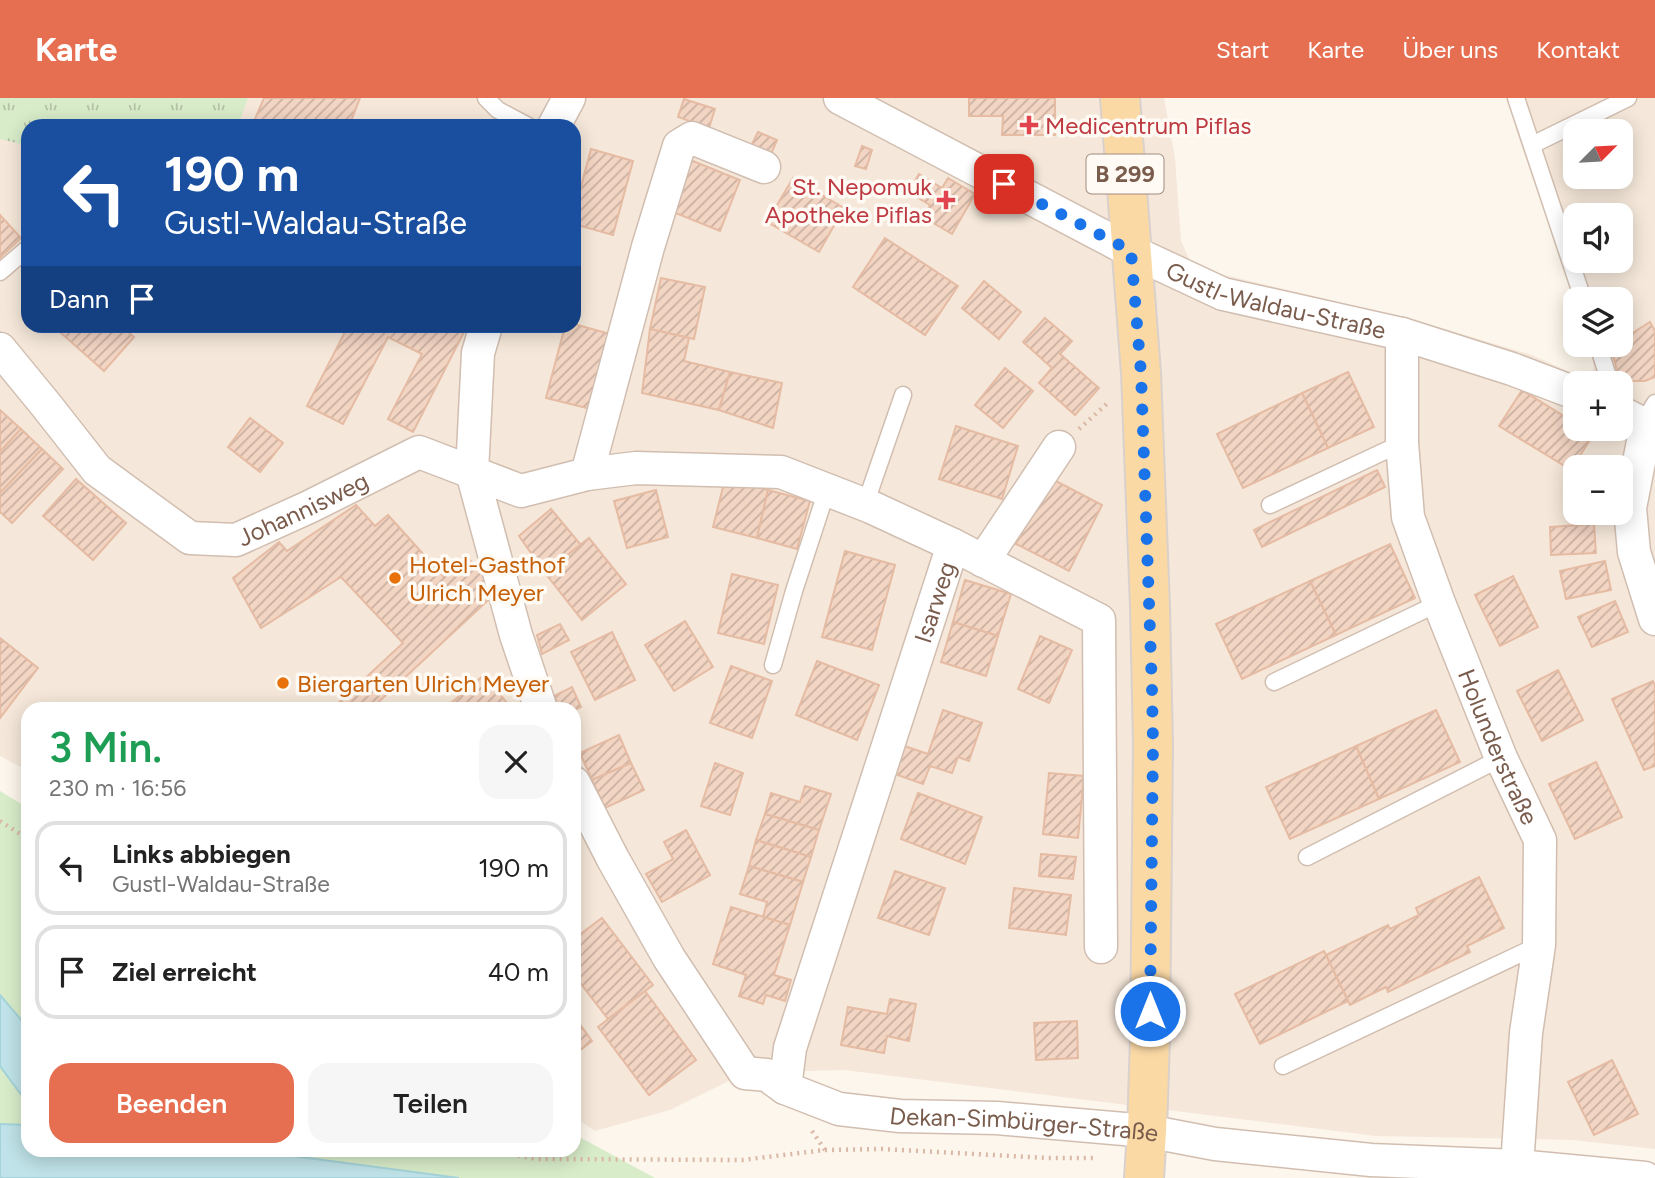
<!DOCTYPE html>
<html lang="de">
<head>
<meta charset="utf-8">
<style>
  body { margin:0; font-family:Figtree,sans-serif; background:#f6f6f6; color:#222; height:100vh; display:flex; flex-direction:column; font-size:26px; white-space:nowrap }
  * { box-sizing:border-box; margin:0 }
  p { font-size:23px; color:#767676 }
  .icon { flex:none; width:38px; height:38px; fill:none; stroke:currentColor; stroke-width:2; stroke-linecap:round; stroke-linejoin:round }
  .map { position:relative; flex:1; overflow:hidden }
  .drawer { position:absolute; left:21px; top:604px; width:560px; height:455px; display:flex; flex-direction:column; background:#fff; border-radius:21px; box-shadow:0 4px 18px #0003 }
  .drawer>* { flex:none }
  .guide { position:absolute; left:21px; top:21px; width:560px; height:214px; border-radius:21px; box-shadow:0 4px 18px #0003; background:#1a4fa0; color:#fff; overflow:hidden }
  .needle { width:46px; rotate:66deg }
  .fabs { position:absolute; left:1563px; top:21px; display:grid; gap:14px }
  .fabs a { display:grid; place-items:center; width:70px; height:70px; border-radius:14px; background:#fff; box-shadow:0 4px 18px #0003; font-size:35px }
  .pin { position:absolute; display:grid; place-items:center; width:60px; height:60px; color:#fff; margin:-30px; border-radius:14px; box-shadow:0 4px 10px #0006 }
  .me { position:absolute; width:77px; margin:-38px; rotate:0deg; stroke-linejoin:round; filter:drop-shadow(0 0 5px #0008) }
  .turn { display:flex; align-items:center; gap:24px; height:147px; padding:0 28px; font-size:32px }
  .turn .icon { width:91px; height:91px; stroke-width:2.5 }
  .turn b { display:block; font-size:49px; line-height:60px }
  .then { display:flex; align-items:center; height:66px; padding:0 28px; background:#0003; gap:14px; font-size:26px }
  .round { display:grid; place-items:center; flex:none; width:74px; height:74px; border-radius:21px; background:#f6f6f6 }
  .headline { display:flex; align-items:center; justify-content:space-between; height:119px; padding:0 28px }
  h1 { font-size:42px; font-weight:600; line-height:52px; color:#1e9e55 }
  .button { display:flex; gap:14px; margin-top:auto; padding:14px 28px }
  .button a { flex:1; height:80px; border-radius:21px; background:#e76f51; color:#fff; font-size:28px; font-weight:600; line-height:80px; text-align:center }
  .button a+a { background:#f6f6f6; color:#222 }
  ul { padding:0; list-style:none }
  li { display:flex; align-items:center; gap:21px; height:94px; margin:0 14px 10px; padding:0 14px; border:4px solid #e0e0e0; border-radius:21px }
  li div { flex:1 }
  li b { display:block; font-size:26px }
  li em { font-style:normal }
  header { display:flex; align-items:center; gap:42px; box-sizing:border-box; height:98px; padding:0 35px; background:#e76f51; color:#fff }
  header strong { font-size:33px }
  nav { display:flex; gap:38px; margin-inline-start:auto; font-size:24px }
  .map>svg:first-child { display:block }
  .residential { fill:#f5e8da; fill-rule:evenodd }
  .grass { fill:url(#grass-tufts) }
  .park { fill:#d8ecc9 }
  .water { fill:#bfe3e8; stroke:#a5d3da; stroke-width:2 }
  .building { fill:url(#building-hatch); stroke:#e6bba3; stroke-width:2 }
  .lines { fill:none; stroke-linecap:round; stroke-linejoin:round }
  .service-casing { stroke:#d1beb0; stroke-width:19 }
  .minor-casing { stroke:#d1beb0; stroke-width:35 }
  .primary-casing { stroke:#dad1cd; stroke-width:42 }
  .path { stroke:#d9b8a5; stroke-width:4.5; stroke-dasharray:2 5; stroke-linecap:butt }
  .service { stroke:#fff; stroke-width:16 }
  .minor { stroke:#fff; stroke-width:32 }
  .primary { stroke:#fbd9a5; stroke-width:38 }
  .route { stroke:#1a73e8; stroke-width:12; stroke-dasharray:0 21.6 }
  .health-dot { fill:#e0444e; stroke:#fffaf3; stroke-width:2.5 }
  .food-dot { fill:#e8710a; stroke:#fffaf3; stroke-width:2.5 }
  .labels { text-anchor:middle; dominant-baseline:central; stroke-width:7; stroke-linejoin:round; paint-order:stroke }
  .shield { fill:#fffaf3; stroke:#a28b7f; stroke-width:2 }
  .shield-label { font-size:23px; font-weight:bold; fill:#7a5c4d }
  .health-label { font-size:24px; fill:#be3a42; stroke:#fffaf3; text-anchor:start }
  .street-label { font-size:24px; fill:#7a5c4d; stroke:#fffaf3 }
  .food-label { font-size:24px; fill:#c56008; stroke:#fffaf3; text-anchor:start }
</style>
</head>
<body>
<header>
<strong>Karte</strong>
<nav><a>Start</a><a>Karte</a><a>Über uns</a><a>Kontakt</a></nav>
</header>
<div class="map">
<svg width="1655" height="1080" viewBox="0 0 1655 1080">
  <defs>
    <pattern id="grass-tufts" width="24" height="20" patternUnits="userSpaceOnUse" patternTransform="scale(1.75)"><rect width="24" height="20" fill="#d8ecc9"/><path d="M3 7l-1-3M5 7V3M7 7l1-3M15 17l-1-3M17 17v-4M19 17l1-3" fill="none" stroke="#b4c2a5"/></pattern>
    <pattern id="building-hatch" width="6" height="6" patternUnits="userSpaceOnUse" patternTransform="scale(1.75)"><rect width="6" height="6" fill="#f3d5c3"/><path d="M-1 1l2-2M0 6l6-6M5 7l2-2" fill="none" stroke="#cab0a1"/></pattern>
  </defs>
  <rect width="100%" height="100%" fill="#fdf6ec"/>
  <path class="residential" d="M0,0h1164l11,60 6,83 10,22 21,9 206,49 114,34 47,21 10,-1 5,-7 -5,-23h31v-46h-45l-58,-166 -8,-35h146v1051l-83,-9 -196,-4 -532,-66 -99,3 -75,37 -75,21 -21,-14v-408h-546v62l-28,-15zM28,28h546v200h-546zM1575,33h45v46h-45zM1575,117h45v46h-45zM1575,285h45v46h-45zM1575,369h45v46h-45z"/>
  <path class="grass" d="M0,0h248l-10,28h-210v20l-28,-7z"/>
  <g class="park">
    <path d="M0,693l28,17v317l-28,-1z"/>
    <path d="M574,1036l81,44h-196l-189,-25 -5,-3h309z"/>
  </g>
  <g class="water">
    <path d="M0,897l28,33v76l-28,-38z"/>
    <path d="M0,1026l28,1v25h237l5,3 189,25h-459z"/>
  </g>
  <g class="building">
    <path d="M264,0h96l-11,28h-97z"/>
    <path d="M969,0h86v37h-53l1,-19h-34z"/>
    <path d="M684,1l31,10 -6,19 -31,-11z"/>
    <path d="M758,34l19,8 -8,19 -20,-9z"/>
    <path d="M862,48l10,4 -6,19 -11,-3z"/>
    <path d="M591,51l42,12 -20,74 -39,-11v-11z"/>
    <path d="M688,61l52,21 -20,51 -52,-21z"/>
    <path d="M919,76l23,14 6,-10 27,16 -23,40 -29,-17 7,-12 -22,-13z"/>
    <path d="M793,80l51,30 -25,44 -52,-30z"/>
    <path d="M0,117l21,23 -21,20z"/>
    <path d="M885,140l73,48 -33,49 -72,-48z"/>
    <path d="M661,180l44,9 -11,52 -44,-10z"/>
    <path d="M984,183l37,31 -22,27 -37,-31z"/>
    <path d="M1045,220l27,23 -12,13 39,34 -24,27 -36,-32 13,-15 -29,-26z"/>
    <path d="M1650,224l5,9v46l-10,4h-16l-7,-4 -5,-6 -4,-16 3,-8 2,-2h2v-4z"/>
    <path d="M574,226l36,10 -19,75 -45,-11 19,-72h9z"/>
    <path d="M68,228h53l13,11 -30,34 -43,-38z"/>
    <path d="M348,228h119l-54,106 -25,-13 34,-65 -34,-17 -45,87 -36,-18z"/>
    <path d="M650,231l39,9 -5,23 46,11 -11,38 -77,-17z"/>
    <path d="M1005,270l28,23 -30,37 -28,-23z"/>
    <path d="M730,274l52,11 -9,45 -54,-18z"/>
    <path d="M1348,274l26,55 -46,21 -26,-55z"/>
    <path d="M1522,292l53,33v6h9l9,6 -22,35 -72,-44z"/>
    <path d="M1302,295l26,55 -85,40 -26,-54z"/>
    <path d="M0,312l21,19 -21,23z"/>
    <path d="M250,320l33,25 -23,29 -32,-25z"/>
    <path d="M956,328l62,20 -16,53 -63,-20z"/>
    <path d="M21,331l21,20 -42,44v-41z"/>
    <path d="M42,351l21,20 -51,54 -12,-11v-19z"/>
    <path d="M1377,372l8,17 -123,60 -8,-17z"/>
    <path d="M1050,380l52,27 -33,66 -53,-27z"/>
    <path d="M76,381l50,44 -33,37 -50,-44z"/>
    <path d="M725,381l43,11 -11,48 -44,-11z"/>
    <path d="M656,392l12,47 -41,11 -13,-47z"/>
    <path d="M768,392l42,11 -13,48 -40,-11z"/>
    <path d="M356,407l19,21 13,-11 55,61 22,-21 33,36 -127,118h-39l71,-66 -62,-66 -80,51 -28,-50 46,-36 8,9z"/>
    <path d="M551,411l30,36 -36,28 -26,-37z"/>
    <path d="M1594,426l2,29 -45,2 -1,-28z"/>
    <path d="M589,440l37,46 -44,36 -37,-47z"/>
    <path d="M1390,446l25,54 -79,37 -26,-54z"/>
    <path d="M845,453l50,14 -23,85 -50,-13z"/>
    <path d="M1605,463l6,29 -45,9 -6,-28z"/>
    <path d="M732,476l46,11 -14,59 -46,-11z"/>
    <path d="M1513,478l25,51 -38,19 -25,-51z"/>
    <path d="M965,482l46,14 -13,42 -45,-14z"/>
    <path d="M1310,483l26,54 -94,44 -26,-55z"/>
    <path d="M1615,503l13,31 -36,15 -14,-30z"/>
    <path d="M685,523l28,46 -39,24 -29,-46z"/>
    <path d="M953,524l45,14 -12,40 -45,-14z"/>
    <path d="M560,526l9,16 -27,14 -5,-19z"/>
    <path d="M612,534l23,48 -40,20 -24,-48z"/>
    <path d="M1040,538l32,14 -23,53 -31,-14z"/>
    <path d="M0,540l38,30 -38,50z"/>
    <path d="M817,563l62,24 -22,55 -61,-25z"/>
    <path d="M731,568l41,15 -20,57 -42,-15z"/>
    <path d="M1558,572l25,50 -41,21 -25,-50z"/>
    <path d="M484,577l28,34h-68z"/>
    <path d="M1653,583l2,5v80l-11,4 -32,-71z"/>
    <path d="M572,589l9,20 -7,3 -14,-1 -6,-13z"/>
    <path d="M943,612l39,13 -13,38 -11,-4 -6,16 -22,-7 -7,18 -34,-12 10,-28 29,10z"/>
    <path d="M1436,612l24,52 -81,37 -23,-53z"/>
    <path d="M619,637l12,28 -39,17 -12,-27z"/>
    <path d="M1356,648l23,53 -89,40 -24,-52z"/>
    <path d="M1596,664l26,55 -47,22 -26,-55z"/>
    <path d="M631,665l13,27 -39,18 -13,-28z"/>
    <path d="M715,665l28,10 -13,42 -29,-9z"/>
    <path d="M1049,675l35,3 -6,62 -35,-4z"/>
    <path d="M805,688l26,8 -12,36 -54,-16 6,-21 29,9z"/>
    <path d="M918,695l64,24 -17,47 -64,-25z"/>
    <path d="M765,716l54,16 -8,27 -55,-17z"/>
    <path d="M686,732l24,45 -48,27 -16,-28 27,-15 -9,-17z"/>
    <path d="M756,742l55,17 -8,25 -54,-16z"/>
    <path d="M1041,756l35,3 -3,22 -34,-3z"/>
    <path d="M749,768l54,16 -13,43 -27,-8 4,-15 -27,-8z"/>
    <path d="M895,773l50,17 -16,47 -51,-17z"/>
    <path d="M1479,779l25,51 -37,18 3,6 -82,40 -2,-5 -36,18 -24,-50 62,-30 2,4 29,-14 -3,-7z"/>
    <path d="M1014,790l57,7 -5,40 -57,-7z"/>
    <path d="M731,809l59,18 -16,50 17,5 -6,21 -19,-6 -3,9 -24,-8 7,-21 -33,-11z"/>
    <path d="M602,820l51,67 -45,34 -34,-44v-36z"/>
    <path d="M1324,853l24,50 -88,43 -25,-50z"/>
    <path d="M645,893l51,69 -47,35 -51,-68z"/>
    <path d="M890,901l26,5 -7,37 -22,-5 -3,17 -43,-8 7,-38 39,7z"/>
    <path d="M574,918l18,25 -18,14z"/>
    <path d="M1077,923l1,37 -42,2 -2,-37z"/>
    <path d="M1612,962l26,54 -44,21 -26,-53z"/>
  </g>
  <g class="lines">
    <g class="service-casing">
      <g id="service">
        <path d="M486,0l12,12 30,16"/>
        <path d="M1516,0l67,201"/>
        <path d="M1532,47l96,-47"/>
        <path d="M0,174l28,-24"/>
        <path d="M1598,247l12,38"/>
        <path d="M1646,328l3,-13 6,-10"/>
        <path d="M865,407l38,-110"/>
        <path d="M1270,407l132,-62"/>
        <path d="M773,567l21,-74 33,-101"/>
        <path d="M1274,584l165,-79"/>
        <path d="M1307,759l194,-99"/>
        <path d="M1283,968l256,-121"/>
      </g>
    </g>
    <g class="minor-casing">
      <g id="minor">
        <path id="s1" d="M840,0l291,153 92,43 179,40 110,35 63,24"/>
        <path d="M554,28l15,-28"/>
        <path d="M486,228l-8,27 -6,119 44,163 25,74"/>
        <path id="s2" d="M1402,236v109l6,74 31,86 62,155 39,82 -1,105 -13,88 -9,133"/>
        <path id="s3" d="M0,251l46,56 51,65 93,68 46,2 73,-33 110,-55 102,39 66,-17 49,-6 145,4 90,35 82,38"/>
        <path d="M1620,314l35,18"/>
        <path d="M1646,328l-16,82 4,44 21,67"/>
        <path d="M587,376l61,-227 31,-101 13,-8 72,29"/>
        <path d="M983,463l76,-114"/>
        <path id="s4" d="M574,685l39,76 56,99 76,115 22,2 18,13 54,21 61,7 97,2 150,13 68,13 156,16 146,6 128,12"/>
        <path id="s5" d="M785,990l5,-40 163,-503 146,75 2,327"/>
      </g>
    </g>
    <g class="primary-casing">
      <path id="primary" d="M1120,0l21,275 9,234 3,137 -3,294 -3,93 -3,47"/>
    </g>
    <g class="path">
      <path d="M1079,331l30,-27"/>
      <path d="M0,723l28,18"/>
      <path d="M812,1033l13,19"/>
      <path d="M498,1052l5,3 34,6 205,1 83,-10 57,-1 166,9h46"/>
    </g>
    <use href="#service" class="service"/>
    <use href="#minor" class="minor"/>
    <use href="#primary" class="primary"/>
  </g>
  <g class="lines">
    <path class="route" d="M1004,86l127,67 10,122 11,316 1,55 -3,267"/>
  </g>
  <g class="health-dot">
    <path d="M1025.5 16.5h7v7h7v7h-7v7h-7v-7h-7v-7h7z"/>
    <path d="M942.5 91.5h7v7h7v7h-7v7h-7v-7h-7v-7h7z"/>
  </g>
  <g class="food-dot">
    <circle cx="395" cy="480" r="7"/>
    <circle cx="283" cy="585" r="7"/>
  </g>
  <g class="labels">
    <rect class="shield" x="1086.5" y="56.5" width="77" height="39" rx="5"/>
    <g class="shield-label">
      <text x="1125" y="76">B 299</text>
    </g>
    <g class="health-label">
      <text x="1045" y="27">Medicentrum Piflas</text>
      <text x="932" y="88" text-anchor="end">St. Nepomuk<tspan x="932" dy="28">Apotheke Piflas</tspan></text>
    </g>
    <g class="street-label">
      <text stroke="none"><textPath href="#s1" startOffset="483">Gustl-Waldau-Straße</textPath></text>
      <text stroke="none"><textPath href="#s3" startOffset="390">Johannisweg</textPath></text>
      <text stroke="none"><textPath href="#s5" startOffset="509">Isarweg</textPath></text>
      <text stroke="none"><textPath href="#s2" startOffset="430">Holunderstraße</textPath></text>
      <text stroke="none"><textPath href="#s4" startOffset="625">Dekan-Simbürger-Straße</textPath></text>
    </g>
    <g class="food-label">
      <text x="409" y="466">Hotel-Gasthof<tspan x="409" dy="28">Ulrich Meyer</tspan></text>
      <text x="297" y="585">Biergarten Ulrich Meyer</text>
    </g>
  </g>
</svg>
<div class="fabs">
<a><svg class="needle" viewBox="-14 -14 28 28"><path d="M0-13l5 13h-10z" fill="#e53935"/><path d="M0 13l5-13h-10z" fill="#767676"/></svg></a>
<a><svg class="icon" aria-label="sound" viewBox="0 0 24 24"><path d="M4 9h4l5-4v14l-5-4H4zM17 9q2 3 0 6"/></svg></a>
<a><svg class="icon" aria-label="layers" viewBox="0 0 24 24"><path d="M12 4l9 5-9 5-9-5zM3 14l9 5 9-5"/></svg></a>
<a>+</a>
<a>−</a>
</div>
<div class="pin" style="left:1004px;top:86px;background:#d93025"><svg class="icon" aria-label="arrive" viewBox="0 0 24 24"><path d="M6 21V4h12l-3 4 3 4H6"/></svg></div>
<svg class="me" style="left:1150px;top:913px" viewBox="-20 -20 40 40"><circle r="17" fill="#1a73e8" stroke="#fff" stroke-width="3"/><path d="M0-11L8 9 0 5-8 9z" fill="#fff"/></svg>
<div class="guide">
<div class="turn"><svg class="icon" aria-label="left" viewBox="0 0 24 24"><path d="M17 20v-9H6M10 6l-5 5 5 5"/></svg><div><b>190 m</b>Gustl-Waldau-Straße</div></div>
<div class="then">Dann<svg class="icon" aria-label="arrive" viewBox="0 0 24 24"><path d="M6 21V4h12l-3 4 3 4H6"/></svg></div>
</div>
<section class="drawer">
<div class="headline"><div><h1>3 Min.</h1><p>230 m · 16:56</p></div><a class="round"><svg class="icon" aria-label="close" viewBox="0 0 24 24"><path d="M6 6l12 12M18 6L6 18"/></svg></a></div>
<ul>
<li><svg class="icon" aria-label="left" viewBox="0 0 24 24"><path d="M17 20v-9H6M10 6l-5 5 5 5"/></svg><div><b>Links abbiegen</b><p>Gustl-Waldau-Straße</p></div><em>190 m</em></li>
<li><svg class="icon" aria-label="arrive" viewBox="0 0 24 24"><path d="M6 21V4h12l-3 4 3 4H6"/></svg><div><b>Ziel erreicht</b></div><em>40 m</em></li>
</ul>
<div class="button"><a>Beenden</a><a>Teilen</a></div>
</section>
</div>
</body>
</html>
